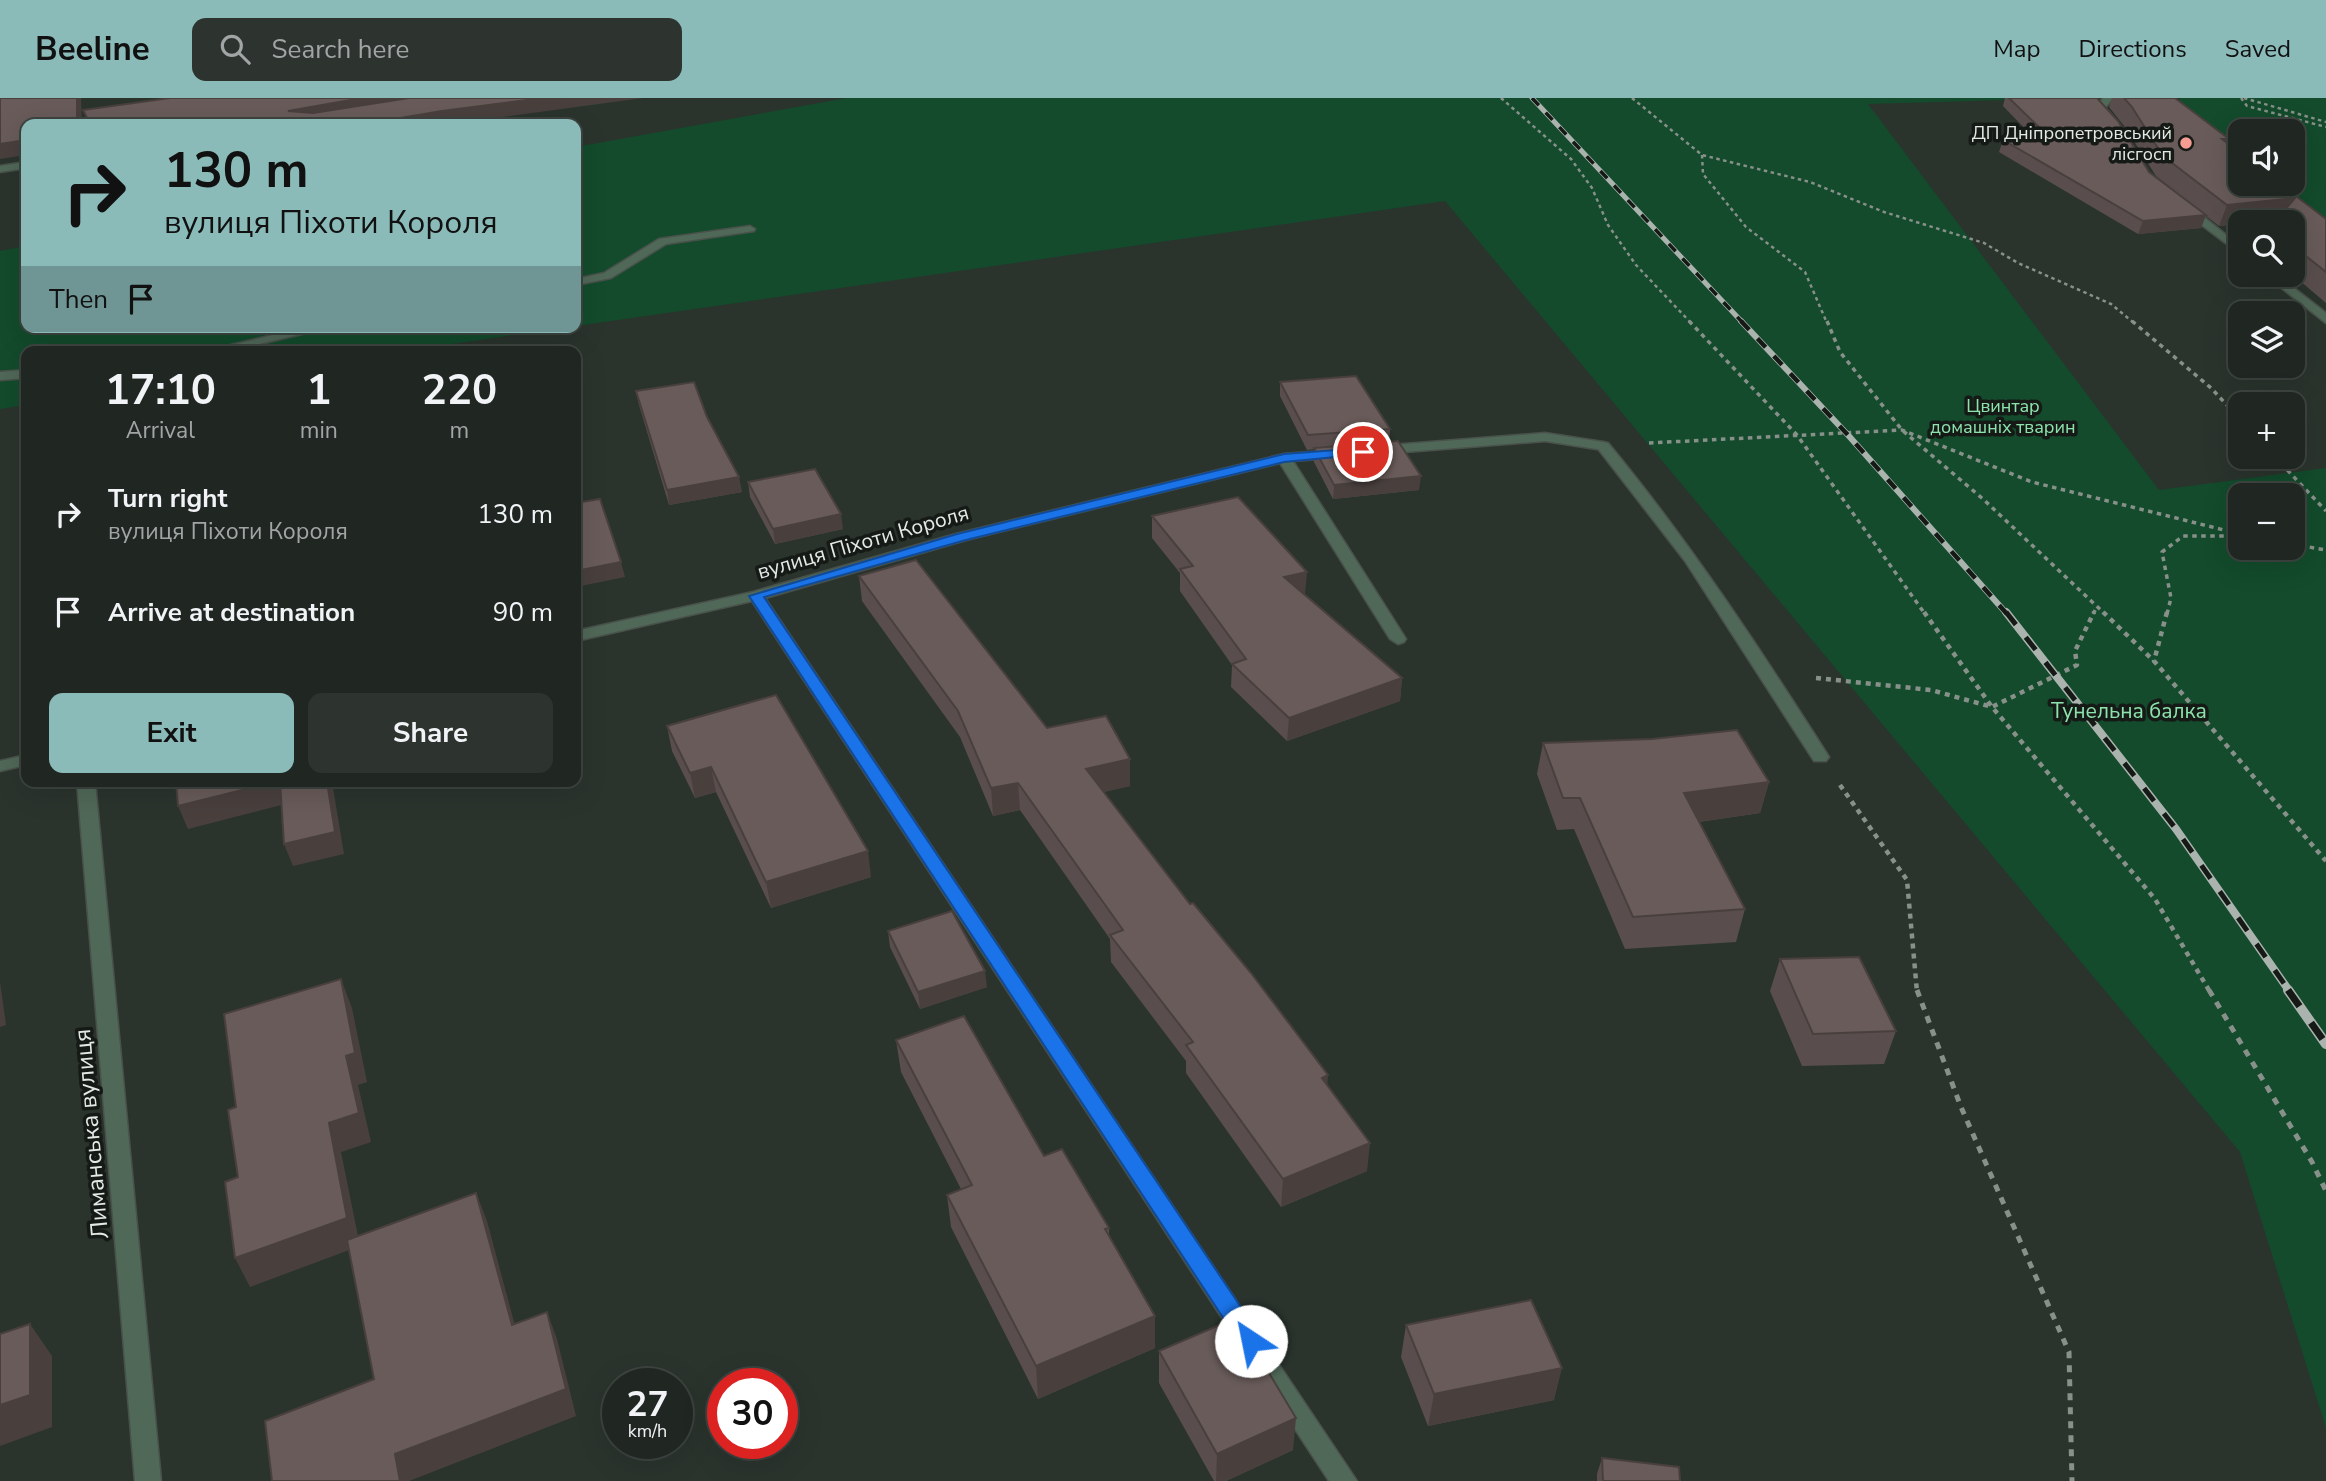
<!DOCTYPE html>
<html lang="en">
<head>
<meta charset="utf-8">
<style>
  body { margin:0; font-family:"Nunito Sans",sans-serif; background:#2d332f; color:#f1f3f6; height:100vh; display:flex; flex-direction:column; font-size:26px; white-space:nowrap }
  * { box-sizing:border-box; margin:0 }
  p { font-size:23px; color:#a2a5a5 }
  .icon { flex:none; width:38px; height:38px; fill:none; stroke:currentColor; stroke-width:2; stroke-linecap:round; stroke-linejoin:round }
  .map { position:relative; flex:1; overflow:hidden }
  .drawer { position:absolute; left:21px; top:248px; width:560px; height:441px; display:flex; flex-direction:column; background:#202722; border-radius:14px; box-shadow:0 7px 28px #0002,0 0 0 2px #3d4440 }
  .drawer>* { flex:none }
  .hud { position:absolute; left:21px; top:21px; width:560px; height:214px; border-radius:14px; box-shadow:0 7px 28px #0002,0 0 0 2px #3d4440; background:#8bbbb9; color:#111; overflow:hidden }
  .fabs { position:absolute; left:2228px; top:21px; display:grid; gap:14px }
  .fabs a { display:grid; place-items:center; width:77px; height:77px; border-radius:14px; background:#202722; box-shadow:0 7px 28px #0002,0 0 0 2px #3d4440; font-size:35px }
  .speed { position:absolute; left:602px; top:1270px; display:flex; gap:14px; font-size:35px; font-weight:700; text-align:center }
  .speed>* { display:grid; place-content:center; width:91px; height:91px; border-radius:50%; background:#202722; box-shadow:0 7px 28px #0002,0 0 0 2px #3d4440; line-height:1 }
  .speed small { font-size:18px; font-weight:400 }
  .speed .limit { border:10px solid #d22; background:#fff; color:#111 }
  .pin { position:absolute; display:grid; place-items:center; width:60px; height:60px; color:#fff; margin:-30px; border:4px solid #fff; border-radius:50%; box-shadow:0 2px 7px #0007 }
  .me { position:absolute; width:77px; margin:-38px; rotate:326deg; stroke-linejoin:round; filter:drop-shadow(0 0 5px #0008) }
  .turn { display:flex; align-items:center; gap:24px; height:147px; padding:0 28px; font-size:32px }
  .turn .icon { width:91px; height:91px; stroke-width:2.5 }
  .turn b { display:block; font-size:49px; line-height:60px }
  .then { display:flex; align-items:center; height:66px; padding:0 28px; background:#0003; gap:14px; font-size:26px }
  .eta { display:flex; justify-content:space-evenly; align-items:center; height:119px; text-align:center }
  .eta b { font-size:42px; font-weight:700; line-height:49px }
  .action { display:flex; gap:14px; margin-top:auto; padding:14px 28px }
  .action a { flex:1; height:80px; border-radius:14px; background:#8bbbb9; color:#111; font-size:28px; font-weight:700; line-height:80px; text-align:center }
  .action a+a { background:#2d332f; color:#f1f3f6 }
  ul { padding:0; list-style:none }
  li { display:flex; align-items:center; gap:21px; height:98px; padding:0 28px }
  li div { flex:1 }
  li b { display:block; font-size:26px }
  li em { font-style:normal }
  header { display:flex; align-items:center; gap:42px; box-sizing:border-box; height:98px; padding:0 35px; background:#8bbbb9; color:#111 }
  header strong { font-size:33px }
  nav { display:flex; gap:38px; margin-inline-start:auto; font-size:24px }
  .search { width:490px; height:63px; background:#2d332f; display:flex; align-items:center; gap:18px; box-sizing:border-box; padding:0 24px; border-radius:14px; color:#a2a5a5; font-size:26px }
  .map>svg:first-child { display:block }
  .green { fill:#134b2c; fill-rule:evenodd }
  .lines { fill:none; stroke-linecap:round; stroke-linejoin:round }
  .service-casing { stroke:#48514a; stroke-width:3 }
  .minor-casing { stroke:#48514a; stroke-width:3 }
  .path-far3 { stroke:#88908a; stroke-width:2.5; stroke-dasharray:3.5 3.5; stroke-linecap:butt }
  .path-far2 { stroke:#88908a; stroke-width:3.5; stroke-dasharray:4.5 4.5; stroke-linecap:butt }
  .path-far1 { stroke:#88908a; stroke-width:4.5; stroke-dasharray:5 5; stroke-linecap:butt }
  .path { stroke:#88908a; stroke-width:5; stroke-dasharray:7 7; stroke-linecap:butt }
  .service { fill:#506858; fill-rule:evenodd }
  .minor { fill:#506858; fill-rule:evenodd }
  .rail-far3-casing { stroke:#abb3ae; stroke-width:5 }
  .rail-far2-casing { stroke:#abb3ae; stroke-width:6 }
  .rail-far1-casing { stroke:#abb3ae; stroke-width:8 }
  .rail-casing { stroke:#abb3ae; stroke-width:10 }
  .rail-far3 { stroke:#161a17; stroke-width:3.5; stroke-dasharray:10; stroke-linecap:butt }
  .rail-far2 { stroke:#161a17; stroke-width:4.5; stroke-dasharray:12; stroke-linecap:butt }
  .rail-far1 { stroke:#161a17; stroke-width:5; stroke-dasharray:16; stroke-linecap:butt }
  .rail { stroke:#161a17; stroke-width:7; stroke-dasharray:20; stroke-linecap:butt }
  .wall { fill:#594e4d }
  .shaded-wall { fill:#49403e }
  .building { fill:#685b59; stroke:#49403e; stroke-width:2 }
  .route { fill:#1a73e8; stroke:#114b97; stroke-width:2 }
  .poi-dot { fill:#f59c93; stroke:#161a17; stroke-width:2.5 }
  .labels { text-anchor:middle; dominant-baseline:central; stroke-width:7; stroke-linejoin:round; paint-order:stroke }
  .far-poi-label { font-size:18px; fill:#e3e9e5; stroke:#161a17; text-anchor:end }
  .far-park-label { font-size:18px; fill:#8ce4ac; stroke:#161a17 }
  .street-label { font-size:21px; fill:#e3e9e5; stroke:#161a17 }
  .park-label { font-size:21px; fill:#8ce4ac; stroke:#161a17 }
  .near-street-label { font-size:24px; fill:#e3e9e5; stroke:#161a17 }
</style>
</head>
<body>
<header>
<strong>Beeline</strong>
<div class="search"><svg class="icon" aria-label="search" viewBox="0 0 24 24"><circle cx="10" cy="10" r="6"/><path d="M15 15l6 6"/></svg>Search here</div>
<nav><a>Map</a><a>Directions</a><a>Saved</a></nav>
</header>
<div class="map">
<svg width="2326" height="1383" viewBox="0 0 2326 1383">
  <rect width="100%" height="100%" fill="#2a342d"/>
  <g class="green">
    <path d="M847,0h1234l-213,6 291,386 167,-22v960l-86,-276 -795,-951 -869,125v-179zM2240,397h52v53h-52z"/>
    <path d="M2180,0h146v134l-57,-48h23v-53h-52v28l-61,-52z"/>
    <path d="M26,148v81h541l-170,25h-371v53l-26,4v-158z"/>
  </g>
  <g class="lines">
    <g class="service-casing">
      <g id="service">
        <path d="M2103,0h10l-8,10 12,13 -2,2h-6l-14,-15z"/>
        <path d="M2182,108h8l50,40v8l-58,-44z"/>
        <path d="M750,128l5,3 -1,2 -88,13 -55,34 -35,7v-6l28,-6 55,-34z"/>
        <path d="M2265,177h12l49,38v10z"/>
        <path d="M307,229h24l-105,25h-24z"/>
        <path d="M26,272v8l-26,2v-8z"/>
        <path d="M1603,344l5,1c82,99 152,206 221,314l-3,4h-12l-129,-200 -89,-115z"/>
      </g>
    </g>
    <g class="minor-casing">
      <g id="minor">
        <path d="M26,64v6l-26,4v-6z"/>
        <path d="M1545,335l58,9 7,4 -7,4 -58,-9 -166,13 -7,-4 7,-4z"/>
        <path d="M1337,352l5,1v6l-49,4 113,178 -2,3 -6,2 -8,-5 -110,-176 -314,77 -201,58 592,883h-28l-577,-880 -176,40v-10l177,-39 203,-58 328,-80z"/>
        <path d="M26,657v10l-26,6v-10z"/>
        <path d="M77,684h18l66,699h-26z"/>
      </g>
    </g>
    <g class="path-far3">
      <path d="M1501,0l70,61 21,29 16,37 28,40 55,58"/>
      <path d="M1632,0l70,57 108,27 74,30 100,31 34,20 93,41 23,19"/>
      <path d="M2241,0l6,8 79,21"/>
      <path d="M2244,0l82,24"/>
      <path d="M1702,57l1,19 43,53 59,45 22,51"/>
    </g>
    <g class="path-far2">
      <path d="M1689,223l108,114 128,179"/>
      <path d="M1827,223l13,31 62,78 81,69 122,115"/>
      <path d="M2132,223l79,67 29,31"/>
      <path d="M1649,345l253,-13 130,52 208,52"/>
      <path d="M2275,359l51,54"/>
      <path d="M2292,446l34,6"/>
      <path d="M2093,516l4,-7"/>
      <path d="M2167,516l4,-16 -9,-46 21,-16h56"/>
    </g>
    <g class="path-far1">
      <path d="M1924,514l68,95 163,192 55,93"/>
      <path d="M2103,514l51,49"/>
      <path d="M2167,514l-13,49 172,200"/>
      <path d="M1816,580l115,12 61,17 85,-42 -2,-14 19,-39"/>
      <path d="M1840,687l67,95 10,112"/>
    </g>
    <g class="path">
      <path d="M1917,892l44,117 108,245 3,129"/>
      <path d="M2209,892l103,172 14,29"/>
    </g>
    <use href="#service" class="service"/>
    <use href="#minor" class="minor"/>
    <g class="rail-far3-casing">
      <path id="rail-far3" d="M1532,0l211,225"/>
    </g>
    <g class="rail-far2-casing">
      <path id="rail-far2" d="M1741,223l107,114 159,179"/>
    </g>
    <g class="rail-far1-casing">
      <path id="rail-far1" d="M2006,514l170,217 114,163"/>
    </g>
    <g class="rail-casing">
      <path id="rail" d="M2288,892l38,54"/>
    </g>
    <use href="#rail-far3" class="rail-far3"/>
    <use href="#rail-far2" class="rail-far2"/>
    <use href="#rail-far1" class="rail-far1"/>
    <use href="#rail" class="rail"/>
  </g>
  <g class="wall">
    <path d="M2005,0h92l52,74 47,36 -40,-32 -31,-49 -16,-20 3,-9h63l54,41 -2,4 99,76v84l-34,-29v-52l-15,-2 -37,2v2l-21,2 -13,-10 -5,12 -63,6 -139,-82 4,-12 31,-2 -31,-32z"/>
    <path d="M1280,284l110,47 -1,13 30,48 -86,9 -19,-37v-13l-7,1 -27,-54z"/>
    <path d="M636,293l71,26 35,75 -73,13 -30,-100z"/>
    <path d="M748,384l95,47 -68,15 -25,-47z"/>
    <path d="M1152,418l153,78 97,84 -2,23 -113,40 -56,-54 1,-22 -52,-74v-18l-28,-35z"/>
    <path d="M859,478l188,152 83,58 -27,6 224,294 40,85 -86,36 -95,-134v-12l-75,-99 -1,-23 -90,-129 -27,6 -33,-79 -98,-136z"/>
    <path d="M667,628l204,151 -100,31 -55,-116 -21,6 -23,-47z"/>
    <path d="M1543,645l226,39 -9,31 -61,9 46,87 -9,33 -111,7 -51,-120 -17,1 -20,-56z"/>
    <path d="M888,833l99,56 -67,22 -30,-62z"/>
    <path d="M1780,861l116,72 -12,33 -82,2 -32,-75z"/>
    <path d="M896,942l148,116 65,72v8l46,80v32l-117,51 -87,-172 -4,-32 14,-6 -60,-117z"/>
    <path d="M1406,1227l148,75 -126,26 -27,-69z"/>
    <path d="M1159,1253l134,99 -67,31h-12l-55,-98z"/>
    <path d="M1602,1360l78,23h-83v-7z"/>
  </g>
  <g class="shaded-wall">
    <path d="M77,0h4l1,26h-5z"/>
    <path d="M362,0h79l-149,26 -4,-13z"/>
    <path d="M542,0h101l-192,26h-86l77,-13z"/>
    <path d="M26,42v15l-26,4v-15z"/>
    <path d="M2295,100l-9,21 -30,3h-16v2l-21,2 8,-21z"/>
    <path d="M2206,117l-5,13 -63,6 5,-13z"/>
    <path d="M1421,378l-2,14 -86,9 1,-14z"/>
    <path d="M739,379l3,15 -73,13 -2,-15z"/>
    <path d="M841,416l2,15 -68,15 -2,-15z"/>
    <path d="M621,464l4,15 -49,10v-16z"/>
    <path d="M1307,474l-2,22 -21,-17z"/>
    <path d="M1402,580l-2,23 -113,40 2,-23z"/>
    <path d="M1130,661v27l-43,10 -1,-27z"/>
    <path d="M711,669l5,25 -21,6 -5,-25z"/>
    <path d="M274,684h6l9,21 -101,26 -10,-23z"/>
    <path d="M327,684h5l12,72 -51,12 -9,-22z"/>
    <path d="M1769,684l-9,31 -83,12 7,-32z"/>
    <path d="M1018,685l2,27 -27,6 -2,-28z"/>
    <path d="M868,753l3,26 -100,31 -5,-26z"/>
    <path d="M985,873l2,16 -67,22 -2,-17z"/>
    <path d="M341,881l11,29 15,74 -9,3 13,57 -30,10 19,94 -110,41 -15,-29 94,-135 17,-67z"/>
    <path d="M0,884l6,43 -6,2z"/>
    <path d="M1328,977l-2,29 -4,-26z"/>
    <path d="M1370,1045l-3,28 -86,36 2,-28z"/>
    <path d="M476,1095l11,28 35,131 -10,-27z"/>
    <path d="M547,1214l10,27 19,77 -167,65h-9l-5,-27z"/>
    <path d="M1155,1218v32l-117,51 -2,-33z"/>
    <path d="M30,1226l22,32v71l-52,19v-41z"/>
    <path d="M1562,1270l-8,32 -126,26 6,-32z"/>
    <path d="M1296,1320l-3,32 -67,31h-10l1,-27z"/>
  </g>
  <g class="building">
    <path d="M0,0h77v26h-51v16l-26,4z"/>
    <path d="M170,0h192l-74,13 25,2 96,-15h133l-100,13 -77,13h-275l-7,-14z"/>
    <path d="M2009,0h88l21,23 31,51 57,43 -63,6 -140,-81 45,-4z"/>
    <path d="M2124,0h51l54,41h-7l18,14v31h40l46,35v53l-34,-27v-23h-17l20,-24 -68,7 -64,-49 -31,-49z"/>
    <path d="M554,248l1,6h-44z"/>
    <path d="M1356,278l34,53 -82,6 -28,-53z"/>
    <path d="M694,284l13,35 32,60 -72,13 -31,-99z"/>
    <path d="M1398,343l23,35 -87,9 -20,-37z"/>
    <path d="M815,371l26,45 -68,15 -25,-47z"/>
    <path d="M1238,399l69,75 -23,5 118,101 -113,40 -57,-54 14,-5 -66,-90 13,-3 -41,-50z"/>
    <path d="M600,401l21,63 -45,9v-68z"/>
    <path d="M916,462l131,168 59,-12 24,43 -44,10 104,135 3,-1 58,70 77,102 -6,3 48,65 -87,36 -97,-134 7,-3 -83,-107 13,-5 -105,-147 -27,5 -33,-77 -99,-135z"/>
    <path d="M776,597l92,156 -102,31 -55,-115 -21,6 -23,-47z"/>
    <path d="M1737,632l32,52 -85,11 61,116 -112,8 -53,-119h-17l-20,-55 109,-4z"/>
    <path d="M176,684h98l-96,24z"/>
    <path d="M280,684h47l8,50 -51,12z"/>
    <path d="M952,813l33,60 -67,21 -30,-61z"/>
    <path d="M1859,859l37,74 -83,3 -33,-75z"/>
    <path d="M341,881l14,74 -9,3 13,57 -30,10 18,95 -112,40 -10,-76 13,-5 -10,-67 8,-3 -12,-93z"/>
    <path d="M964,918l80,140 18,-7 47,79 -4,1 50,87 -119,50 -89,-171 25,-10 -76,-145z"/>
    <path d="M476,1095l36,132 35,-13 19,77 -171,65 5,27h-128l-7,-60 109,-42 -27,-139z"/>
    <path d="M1531,1202l31,68 -128,26 -28,-69z"/>
    <path d="M1236,1220l60,100 -79,36 -58,-103z"/>
    <path d="M30,1226v71l-30,10v-71z"/>
    <path d="M1602,1360l77,9 1,14h-77z"/>
  </g>
  <path class="route" d="M1363,350l6,4 -2,2 -83,8 -318,78 -202,57 495,737 3,7 -3,7 -8,3 -8,-3 -494,-752 208,-62 327,-80z"/>
  <circle class="poi-dot" cx="2186" cy="45" r="7"/>
  <g class="labels">
    <g class="far-poi-label">
      <text x="2172" y="35">ДП Дніпропетровський<tspan x="2172" dy="21">лісгосп</tspan></text>
    </g>
    <g class="far-park-label">
      <text x="2003" y="308">Цвинтар<tspan x="2003" dy="21">домашніх тварин</tspan></text>
    </g>
    <g class="street-label">
      <text transform="translate(863 444) rotate(-16)">вулиця Піхоти Короля</text>
    </g>
    <g class="park-label">
      <text x="2129" y="613">Тунельна балка</text>
    </g>
    <g class="near-street-label">
      <text transform="translate(91 1036) rotate(-95)">Лиманська вулиця</text>
    </g>
  </g>
</svg>
<div class="fabs">
<a><svg class="icon" aria-label="sound" viewBox="0 0 24 24"><path d="M4 9h4l5-4v14l-5-4H4zM17 9q2 3 0 6"/></svg></a>
<a><svg class="icon" aria-label="search" viewBox="0 0 24 24"><circle cx="10" cy="10" r="6"/><path d="M15 15l6 6"/></svg></a>
<a><svg class="icon" aria-label="layers" viewBox="0 0 24 24"><path d="M12 4l9 5-9 5-9-5zM3 14l9 5 9-5"/></svg></a>
<a>+</a>
<a>−</a>
</div>
<div class="speed"><div>27<small>km/h</small></div><div class="limit">30</div></div>
<div class="pin" style="left:1363px;top:354px;background:#d93025"><svg class="icon" aria-label="arrive" viewBox="0 0 24 24"><path d="M6 21V4h12l-3 4 3 4H6"/></svg></div>
<svg class="me" style="left:1251px;top:1243px" viewBox="-20 -20 40 40"><circle r="19" fill="#fff"/><path d="M0-13L10 11 0 6-10 11z" fill="#1a73e8"/></svg>
<div class="hud">
<div class="turn"><svg class="icon" aria-label="right" viewBox="0 0 24 24"><path d="M7 20v-9h11M14 6l5 5-5 5"/></svg><div><b>130 m</b>вулиця Піхоти Короля</div></div>
<div class="then">Then<svg class="icon" aria-label="arrive" viewBox="0 0 24 24"><path d="M6 21V4h12l-3 4 3 4H6"/></svg></div>
</div>
<section class="drawer">
<div class="eta">
<div><b>17:10</b><p>Arrival</p></div>
<div><b>1</b><p>min</p></div>
<div><b>220</b><p>m</p></div>
</div>
<ul>
<li><svg class="icon" aria-label="right" viewBox="0 0 24 24"><path d="M7 20v-9h11M14 6l5 5-5 5"/></svg><div><b>Turn right</b><p>вулиця Піхоти Короля</p></div><em>130 m</em></li>
<li><svg class="icon" aria-label="arrive" viewBox="0 0 24 24"><path d="M6 21V4h12l-3 4 3 4H6"/></svg><div><b>Arrive at destination</b></div><em>90 m</em></li>
</ul>
<div class="action"><a>Exit</a><a>Share</a></div>
</section>
</div>
</body>
</html>
